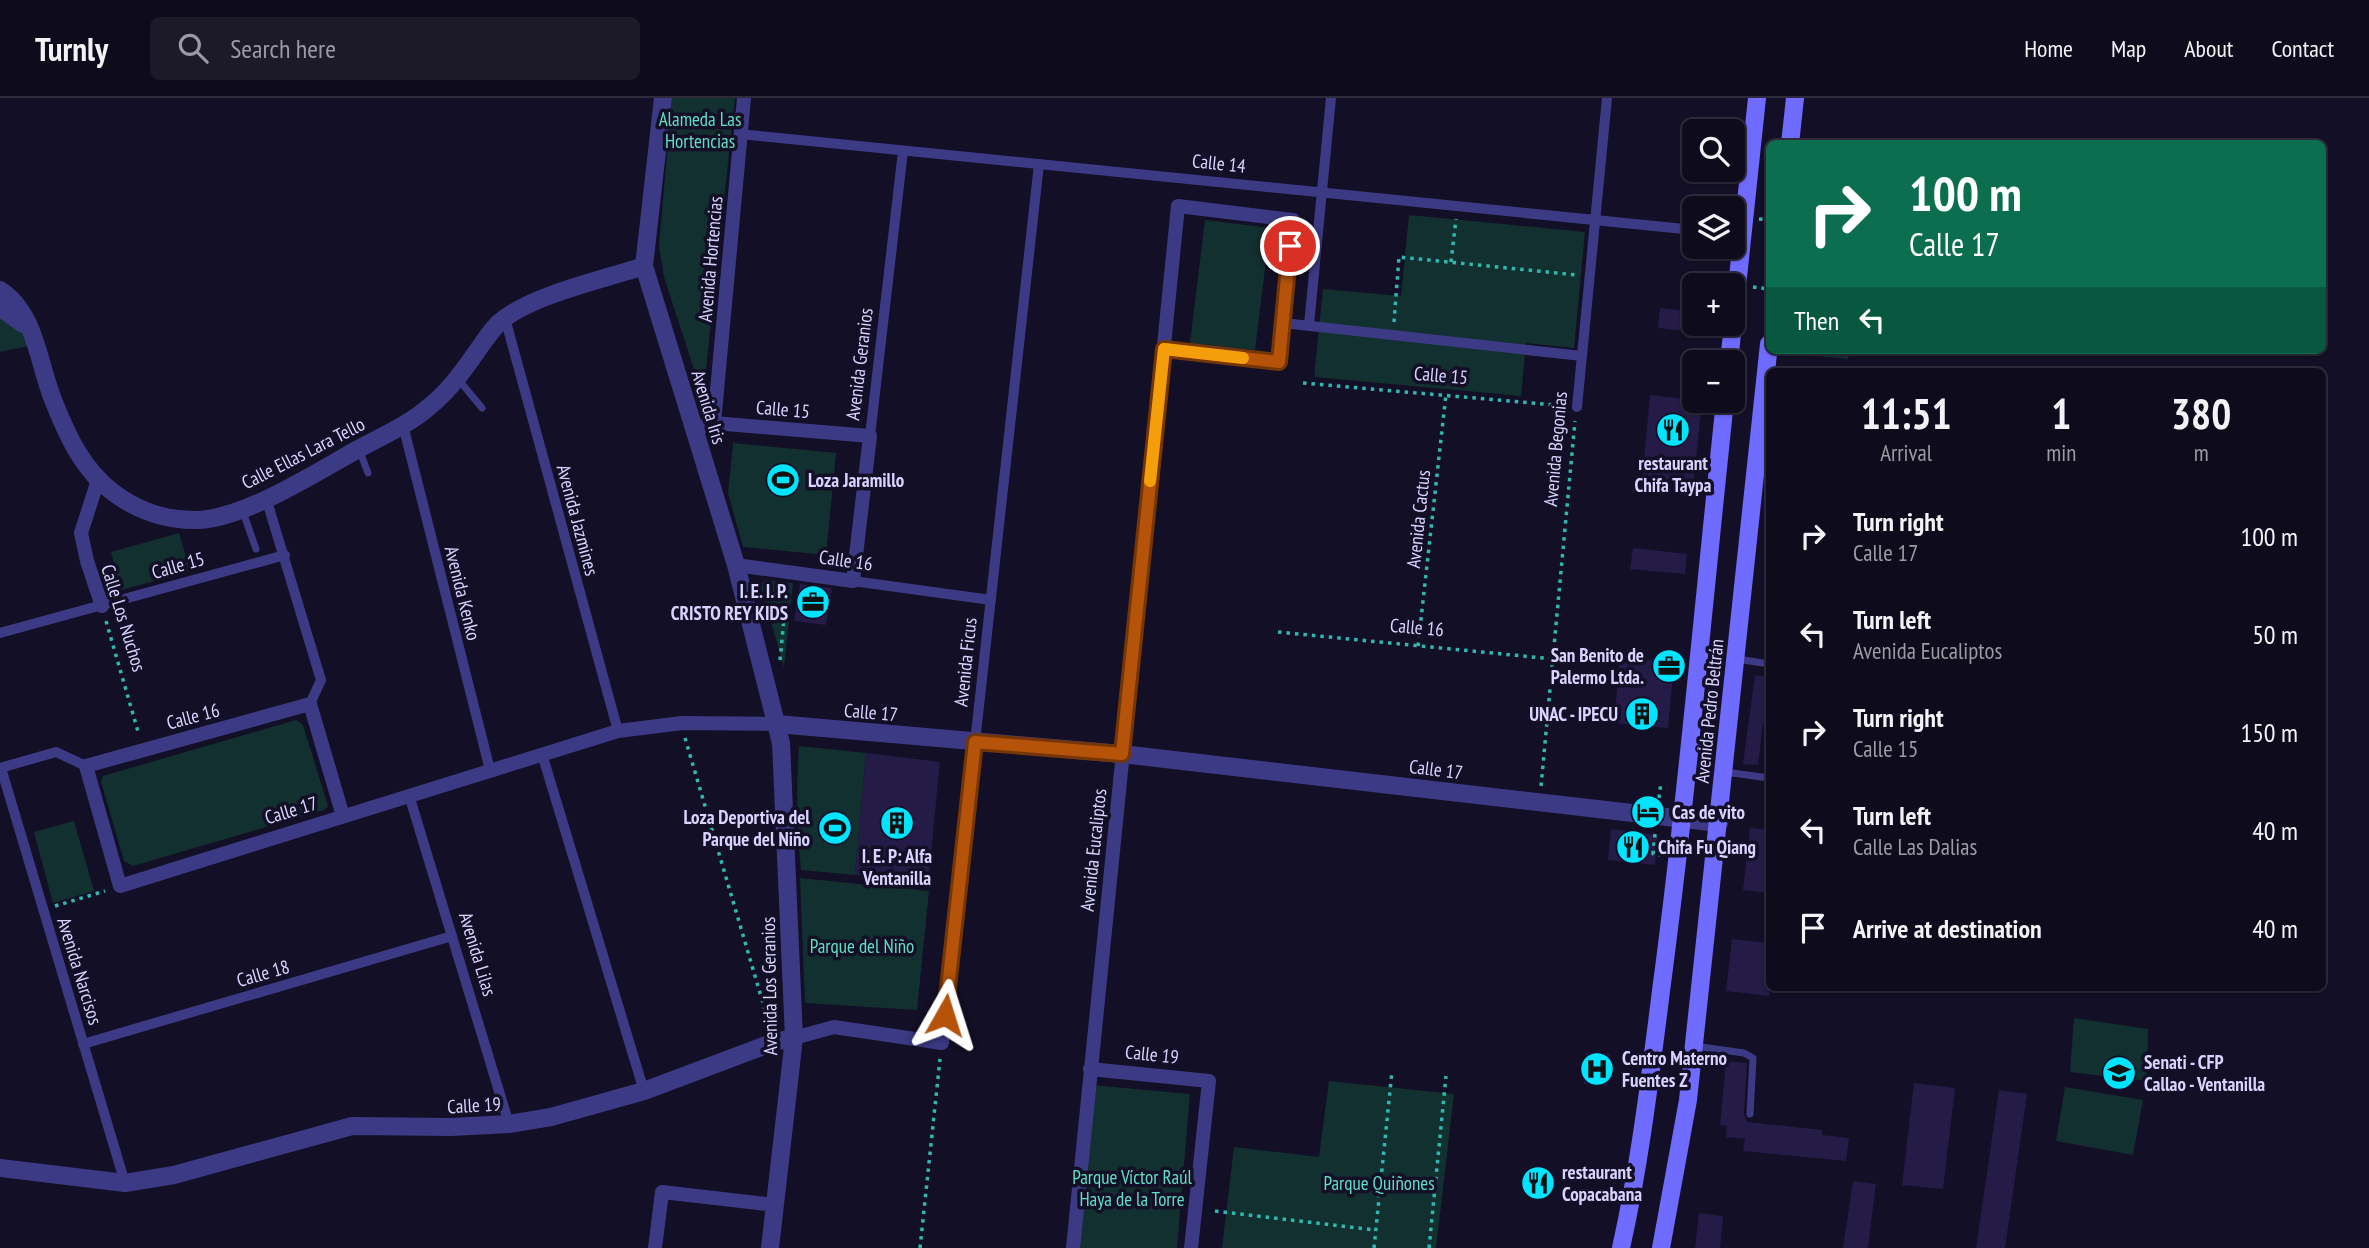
<!DOCTYPE html>
<html lang="en">
<head>
<meta charset="utf-8">
<style>
  body { margin:0; font-family:"PT Sans Narrow",sans-serif; background:#1c1929; color:#f1f3f6; height:100vh; display:flex; flex-direction:column; font-size:26px; white-space:nowrap }
  * { box-sizing:border-box; margin:0 }
  p { font-size:23px; color:#9b9ba3 }
  .icon { flex:none; width:38px; height:38px; fill:none; stroke:currentColor; stroke-width:2; stroke-linecap:round; stroke-linejoin:round }
  .map { position:relative; flex:1; overflow:hidden }
  .side { position:absolute; left:1766px; top:270px; width:560px; height:623px; display:flex; flex-direction:column; background:#0e0b1c; border-radius:10px; box-shadow:0 2px 5px #0004,0 0 0 2px #2e2b3b }
  .side>* { flex:none }
  .hud { position:absolute; left:1766px; top:42px; width:560px; height:214px; border-radius:10px; box-shadow:0 2px 5px #0004,0 0 0 2px #2e2b3b; background:#0b6e4f; color:#fff; overflow:hidden }
  .buttons { position:absolute; left:1682px; top:21px; display:grid; gap:14px }
  .buttons a { display:grid; place-items:center; width:63px; height:63px; border-radius:10px; background:#0e0b1c; box-shadow:0 2px 5px #0004,0 0 0 2px #2e2b3b; font-size:35px }
  .pin { position:absolute; display:grid; place-items:center; width:60px; height:60px; color:#fff; margin:-30px; border:4px solid #fff; border-radius:50%; box-shadow:0 2px 7px #0007 }
  .me { position:absolute; width:77px; margin:-38px; rotate:6deg; stroke-linejoin:round; filter:drop-shadow(0 0 5px #0008) }
  .turn { display:flex; align-items:center; gap:24px; height:147px; padding:0 28px; font-size:32px }
  .turn .icon { width:91px; height:91px; stroke-width:2.5 }
  .turn b { display:block; font-size:49px; line-height:60px }
  .then { display:flex; align-items:center; height:66px; padding:0 28px; background:#0003; gap:14px; font-size:26px }
  .eta { display:flex; justify-content:space-evenly; align-items:center; height:119px; text-align:center }
  .eta b { font-size:42px; font-weight:600; line-height:49px }
  ul { padding:0; list-style:none }
  li { display:flex; align-items:center; gap:21px; height:98px; padding:0 28px }
  li div { flex:1 }
  li b { display:block; font-size:26px }
  li em { font-style:normal }
  header { display:flex; align-items:center; gap:42px; box-sizing:border-box; height:98px; padding:0 35px; background:#0e0b1c; border-bottom:2px solid #2e2b3b }
  header strong { font-size:33px }
  nav { display:flex; gap:38px; margin-inline-start:auto; font-size:24px }
  .search { width:490px; height:63px; background:#1c1929; display:flex; align-items:center; gap:18px; box-sizing:border-box; padding:0 24px; border-radius:10px; color:#9b9ba3; font-size:26px }
  .map>svg:first-child { display:block }
  .green { fill:#12302f }
  .building { fill:#241b47 }
  .lines { fill:none; stroke-linecap:round; stroke-linejoin:round }
  .path { stroke:#2fb8b0; stroke-width:3.5; stroke-dasharray:3.5 5; stroke-linecap:butt }
  .service { stroke:#3d3a85; stroke-width:7 }
  .pedestrian { stroke:#3d3a85; stroke-width:10 }
  .minor { stroke:#3d3a85; stroke-width:14 }
  .tertiary { stroke:#3d3a85; stroke-width:18 }
  .secondary { stroke:#6f6bff; stroke-width:18 }
  .route-casing { stroke:#753606; stroke-width:18 }
  .route { stroke:#b45309; stroke-width:12 }
  .slow { stroke:#f59e0b; stroke-width:12 }
  .labels { text-anchor:middle; dominant-baseline:central; stroke-width:7; stroke-linejoin:round; paint-order:stroke }
  .park-label { font-size:19px; fill:#5fe0c0; stroke:#130f26 }
  .street-label { font-size:19px; fill:#d9d4ff; stroke:#130f26 }
  .poi-label { font-size:19px; font-weight:bold; fill:#d9d4ff; stroke:#130f26; text-anchor:start }
</style>
</head>
<body>
<header>
<strong>Turnly</strong>
<div class="search"><svg class="icon" aria-label="search" viewBox="0 0 24 24"><circle cx="10" cy="10" r="6"/><path d="M15 15l6 6"/></svg>Search here</div>
<nav><a>Home</a><a>Map</a><a>About</a><a>Contact</a></nav>
</header>
<div class="map">
<svg width="2369" height="1150" viewBox="0 0 2369 1150">
  <rect width="100%" height="100%" fill="#130f26"/>
  <g class="green">
    <path d="M672,0h63l-32,299 -39,-120 -5,-32z"/>
    <path d="M1409,117l176,17 -11,116 -48,-5 -5,53 -207,-19 9,-88 78,7z"/>
    <path d="M1205,122l65,8 -15,122 -65,-7z"/>
    <path d="M0,216l16,8 17,23 -33,7z"/>
    <path d="M1798,252h51l-1,9 -51,-5z"/>
    <path d="M733,345l103,10 -10,102 -83,-8 -15,-54z"/>
    <path d="M179,435l11,38 -69,19 -10,-38z"/>
    <path d="M765,482l28,3 -9,84 -24,-82z"/>
    <path d="M296,622l7,5 25,81 -4,4 -191,56 -9,-5 -23,-79 2,-6z"/>
    <path d="M799,648l67,7 -11,122 -54,-5c-4,-41 -5,-83 -2,-124z"/>
    <path d="M74,723l20,70 -41,12 -19,-71z"/>
    <path d="M800,780l129,13 -12,119 -112,-7z"/>
    <path d="M2074,920l74,11 -1,52 -77,-9z"/>
    <path d="M1329,983l125,13 -18,154h-214l12,-101 85,10z"/>
    <path d="M1092,987l98,9 -13,154h-100z"/>
    <path d="M2065,989l78,13 -10,55 -77,-14z"/>
  </g>
  <g class="building">
    <path d="M1660,210l34,4v20l-36,-4z"/>
    <path d="M1650,297l52,6 -9,87 -51,-6z"/>
    <path d="M1633,450l54,6 -2,20 -55,-5z"/>
    <path d="M800,486l32,4 -6,37 -32,-4z"/>
    <path d="M1620,559l54,6 -6,65 -54,-5z"/>
    <path d="M1755,577l14,2v47l-6,-1 -5,42 -15,-1z"/>
    <path d="M866,655l74,9 -12,121 -73,-8z"/>
    <path d="M1750,730l19,2v63l-26,-3z"/>
    <path d="M1611,731l47,6 -3,30 -47,-5z"/>
    <path d="M1732,841l37,4v53l-43,-5z"/>
    <path d="M1586,955l24,1 -3,32 -23,-2z"/>
    <path d="M1726,963l21,2 -3,51 3,8 75,8v5l27,3 -3,23 -103,-10 2,-12 -19,-2 1,-11 -7,-1z"/>
    <path d="M1914,985l41,5 -12,101 -41,-4z"/>
    <path d="M1999,992l28,4 -22,154h-29z"/>
    <path d="M1853,1083l23,3 -8,64h-25z"/>
    <path d="M1699,1115l24,3 -3,32h-25z"/>
  </g>
  <g class="lines">
    <g class="path">
      <path d="M1759,121l10,1"/>
      <path d="M1451,164l5,-43"/>
      <path d="M1753,189l16,2"/>
      <path d="M1394,224l5,-65 178,18"/>
      <path d="M1303,285l263,23"/>
      <path d="M106,523l33,114"/>
      <path d="M1278,534l275,27"/>
      <path d="M1418,548l28,-252"/>
      <path d="M780,562l7,-72"/>
      <path d="M685,640l85,289"/>
      <path d="M1541,688l34,-365"/>
      <path d="M1659,700l1,-10 7,1"/>
      <path d="M1655,736l-2,20 7,1"/>
      <path d="M55,808l50,-15"/>
      <path d="M1215,1113l160,19"/>
      <path d="M920,1150l20,-189"/>
      <path d="M1374,1150l18,-177"/>
      <path d="M1429,1150l17,-172"/>
    </g>
    <g class="service">
      <path d="M458,281l24,29"/>
      <path d="M359,351l9,24"/>
      <path d="M242,411l14,40"/>
      <path d="M1737,561l32,5"/>
      <path d="M1725,674l44,6"/>
      <path d="M1694,948l50,7 9,5 -3,56"/>
    </g>
    <g class="pedestrian">
      <path d="M740,36l954,96"/>
      <path d="M505,220l113,413"/>
      <path d="M1283,225l299,33"/>
      <path d="M1309,227l22,-227"/>
      <path d="M1577,309l30,-309"/>
      <path d="M403,327l87,345"/>
      <path d="M870,338l33,-285"/>
      <path d="M266,400l55,182 -11,24"/>
      <path d="M853,483l138,19"/>
      <path d="M0,535l285,-78"/>
      <path d="M975,644l64,-578"/>
      <path d="M542,656l102,337"/>
      <path d="M0,670l56,-16 30,14"/>
      <path d="M1,670l124,415"/>
      <path d="M409,697l100,329"/>
      <path d="M83,946l369,-108"/>
    </g>
    <g class="minor">
      <path d="M714,325l30,-325"/>
      <path d="M695,331l19,-6 156,13 -17,145 -117,-16"/>
      <path d="M98,382l-17,53 6,28 15,45"/>
      <path d="M343,718l-33,-112 -224,62 34,120 498,-155 64,-8 95,1"/>
      <path d="M794,940l40,-11 108,16 33,-301"/>
      <path d="M1090,971l119,12 -18,167"/>
      <path d="M655,1150l7,-56 113,13"/>
      <path d="M1073,1150l105,-1042 115,14 -14,141 -115,-12"/>
    </g>
    <g class="tertiary">
      <path d="M663,0l-19,168 92,299 45,178 13,295 -24,210"/>
      <path d="M0,192c35,22 38,71 52,107 14,36 30,73 62,96 24,18 54,28 85,27 49,-3 119,-49 163,-73 23,-12 49,-24 68,-41 18,-14 32,-33 45,-52 9,-12 17,-27 30,-36 32,-24 100,-39 139,-52"/>
      <path d="M0,209l23,17"/>
      <path d="M777,626l345,30 597,69"/>
      <path d="M0,1070l125,15 49,-8 178,-49 99,1 58,-3 42,-7 93,-26 130,-49 20,-4"/>
    </g>
    <g class="secondary">
      <path d="M1790,46l5,-46"/>
      <path d="M1729,264l28,-264"/>
      <path d="M1621,1150c19,-85 29,-170 40,-257 26,-196 43,-393 64,-590"/>
      <path d="M1661,1150l27,-148 81,-756"/>
    </g>
  </g>
  <g class="lines">
    <g class="route-casing">
      <path id="route" d="M945,917l30,-273 147,12 42,-405 115,13 11,-116"/>
    </g>
    <use href="#route" class="route"/>
    <path class="slow" d="M1150,383l14,-132 79,9"/>
  </g>
  <defs>
    <g id="restaurant-disc" transform="scale(1.75)"><circle r="9.5" fill="#00e5ff" stroke="#130f26"/><path d="M-5-6h1v4h1v-4h1v4h1v-4h1v5L-1.5 .5V6h-2V.5L-5-1ZM5-6V6H3V1.5H1.5Q1.5-4 5-6Z" fill="#111"/></g>
    <g id="stadium-disc" transform="scale(1.75)"><circle r="9.5" fill="#00e5ff" stroke="#130f26"/><path d="M0-5a6.5 5 0 1 0 0 10a6.5 5 0 1 0 0-10ZM-3.5-1.8h7v3.6h-7Z" fill="#111"/></g>
    <g id="office-disc" transform="scale(1.75)"><circle r="9.5" fill="#00e5ff" stroke="#130f26"/><path d="M-6-3h4V-5.5h4V-3h4V5H-6ZM-1-4.5V-3h2v-1.5ZM-6 0V1H6V0Z" fill="#111"/></g>
    <g id="building-disc" transform="scale(1.75)"><circle r="9.5" fill="#00e5ff" stroke="#130f26"/><path d="M-4-6H4V6H1V3H-1V6H-4ZM-2.5-4.3h1.7v1.8h-1.7ZM.8-4.3h1.7v1.8H.8ZM-2.5-1h1.7V.8h-1.7ZM.8-1h1.7V.8H.8Z" fill="#111"/></g>
    <g id="hotel-disc" transform="scale(1.75)"><circle r="9.5" fill="#00e5ff" stroke="#130f26"/><path d="M-6-4.5h1.5V1H6V5H4.5V3h-9V5H-6ZM-4 0a1.8 1.8 0 1 1 3.6 0ZM.5 0V-2.5h3Q6-2.5 6 0Z" fill="#111"/></g>
    <g id="hospital-disc" transform="scale(1.75)"><circle r="9.5" fill="#00e5ff" stroke="#130f26"/><path d="M-5-5h3v3.5h4V-5h3V5h-3V1.5h-4V5h-3Z" fill="#111"/></g>
    <g id="university-disc" transform="scale(1.75)"><circle r="9.5" fill="#00e5ff" stroke="#130f26"/><path d="M0-5L7-2L0 1L-7-2ZM-4 1L0 2.5L4 1V4Q0 6-4 4Z" fill="#111"/></g>
  </defs>
  <g fill-rule="evenodd">
    <use href="#restaurant-disc" x="1673" y="332"/>
    <use href="#stadium-disc" x="783" y="382"/>
    <use href="#office-disc" x="813" y="504"/>
    <use href="#office-disc" x="1669" y="568"/>
    <use href="#building-disc" x="1642" y="616"/>
    <use href="#hotel-disc" x="1648" y="714"/>
    <use href="#building-disc" x="897" y="725"/>
    <use href="#stadium-disc" x="835" y="730"/>
    <use href="#restaurant-disc" x="1633" y="749"/>
    <use href="#hospital-disc" x="1597" y="971"/>
    <use href="#university-disc" x="2119" y="975"/>
    <use href="#restaurant-disc" x="1538" y="1085"/>
  </g>
  <g class="labels">
    <g class="park-label">
      <text x="700" y="21">Alameda Las<tspan x="700" dy="22">Hortencias</tspan></text>
      <text x="862" y="848">Parque del Niño</text>
      <text x="1132" y="1079">Parque Víctor Raúl<tspan x="1132" dy="22">Haya de la Torre</tspan></text>
      <text x="1379" y="1085">Parque Quiñones</text>
    </g>
    <g class="street-label">
      <text transform="translate(1219 65) rotate(6)">Calle 14</text>
      <text transform="translate(710 161) rotate(-85)">Avenida Hortencias</text>
      <text transform="translate(859 266) rotate(-83)">Avenida Geranios</text>
      <text transform="translate(1441 277) rotate(5)">Calle 15</text>
      <text transform="translate(709 309) rotate(73)">Avenida Iris</text>
      <text transform="translate(783 311) rotate(5)">Calle 15</text>
      <text transform="translate(1555 351) rotate(-85)">Avenida Begonias</text>
      <text transform="translate(303 355) rotate(-27)">Calle Ellas Lara Tello</text>
      <text transform="translate(1418 421) rotate(-84)">Avenida Cactus</text>
      <text transform="translate(578 422) rotate(75)">Avenida Jazmines</text>
      <text transform="translate(846 462) rotate(8)">Calle 16</text>
      <text transform="translate(178 467) rotate(-16)">Calle 15</text>
      <text transform="translate(463 495) rotate(76)">Avenida Kenko</text>
      <text transform="translate(124 520) rotate(73)">Calle Los Nuchos</text>
      <text transform="translate(1417 529) rotate(5)">Calle 16</text>
      <text transform="translate(965 564) rotate(-84)">Avenida Ficus</text>
      <text transform="translate(1709 613) rotate(-84)">Avenida Pedro Beltrán</text>
      <text transform="translate(871 614) rotate(5)">Calle 17</text>
      <text transform="translate(193 618) rotate(-15)">Calle 16</text>
      <text transform="translate(1436 671) rotate(7)">Calle 17</text>
      <text transform="translate(291 712) rotate(-17)">Calle 17</text>
      <text transform="translate(1093 752) rotate(-84)">Avenida Eucaliptos</text>
      <text transform="translate(478 856) rotate(73)">Avenida Lilas</text>
      <text transform="translate(80 873) rotate(73)">Avenida Narcisos</text>
      <text transform="translate(263 875) rotate(-16)">Calle 18</text>
      <text transform="translate(769 888) rotate(-91)">Avenida Los Geranios</text>
      <text transform="translate(1152 956) rotate(6)">Calle 19</text>
      <text transform="translate(474 1007) rotate(-3)">Calle 19</text>
    </g>
    <g class="poi-label">
      <text x="1673" y="365" text-anchor="middle">restaurant<tspan x="1673" dy="22">Chifa Taypa</tspan></text>
      <text x="808" y="382">Loza Jaramillo</text>
      <text x="788" y="493" text-anchor="end">I. E. I. P.<tspan x="788" dy="22">CRISTO REY KIDS</tspan></text>
      <text x="1644" y="557" text-anchor="end">San Benito de<tspan x="1644" dy="22">Palermo Ltda.</tspan></text>
      <text x="1618" y="616" text-anchor="end">UNAC - IPECU</text>
      <text x="1672" y="714">Cas de vito</text>
      <text x="810" y="719" text-anchor="end">Loza Deportiva del<tspan x="810" dy="22">Parque del Niño</tspan></text>
      <text x="1658" y="749">Chifa Fu Qiang</text>
      <text x="897" y="758" text-anchor="middle">I. E. P: Alfa<tspan x="897" dy="22">Ventanilla</tspan></text>
      <text x="1622" y="960">Centro Materno<tspan x="1622" dy="22">Fuentes Z</tspan></text>
      <text x="2144" y="964">Senati - CFP<tspan x="2144" dy="22">Callao - Ventanilla</tspan></text>
      <text x="1562" y="1074">restaurant<tspan x="1562" dy="22">Copacabana</tspan></text>
    </g>
  </g>
</svg>
<div class="buttons">
<a><svg class="icon" aria-label="search" viewBox="0 0 24 24"><circle cx="10" cy="10" r="6"/><path d="M15 15l6 6"/></svg></a>
<a><svg class="icon" aria-label="layers" viewBox="0 0 24 24"><path d="M12 4l9 5-9 5-9-5zM3 14l9 5 9-5"/></svg></a>
<a>+</a>
<a>−</a>
</div>
<div class="pin" style="left:1290px;top:148px;background:#d93025"><svg class="icon" aria-label="arrive" viewBox="0 0 24 24"><path d="M6 21V4h12l-3 4 3 4H6"/></svg></div>
<svg class="me" style="left:945px;top:917px" viewBox="-20 -20 40 40"><path d="M0-17L14 15 0 8-14 15z" fill="#b45309" stroke="#fff" stroke-width="4"/></svg>
<div class="hud">
<div class="turn"><svg class="icon" aria-label="right" viewBox="0 0 24 24"><path d="M7 20v-9h11M14 6l5 5-5 5"/></svg><div><b>100 m</b>Calle 17</div></div>
<div class="then">Then<svg class="icon" aria-label="left" viewBox="0 0 24 24"><path d="M17 20v-9H6M10 6l-5 5 5 5"/></svg></div>
</div>
<section class="side">
<div class="eta">
<div><b>11:51</b><p>Arrival</p></div>
<div><b>1</b><p>min</p></div>
<div><b>380</b><p>m</p></div>
</div>
<ul>
<li><svg class="icon" aria-label="right" viewBox="0 0 24 24"><path d="M7 20v-9h11M14 6l5 5-5 5"/></svg><div><b>Turn right</b><p>Calle 17</p></div><em>100 m</em></li>
<li><svg class="icon" aria-label="left" viewBox="0 0 24 24"><path d="M17 20v-9H6M10 6l-5 5 5 5"/></svg><div><b>Turn left</b><p>Avenida Eucaliptos</p></div><em>50 m</em></li>
<li><svg class="icon" aria-label="right" viewBox="0 0 24 24"><path d="M7 20v-9h11M14 6l5 5-5 5"/></svg><div><b>Turn right</b><p>Calle 15</p></div><em>150 m</em></li>
<li><svg class="icon" aria-label="left" viewBox="0 0 24 24"><path d="M17 20v-9H6M10 6l-5 5 5 5"/></svg><div><b>Turn left</b><p>Calle Las Dalias</p></div><em>40 m</em></li>
<li><svg class="icon" aria-label="arrive" viewBox="0 0 24 24"><path d="M6 21V4h12l-3 4 3 4H6"/></svg><div><b>Arrive at destination</b></div><em>40 m</em></li>
</ul>
</section>
</div>
</body>
</html>
